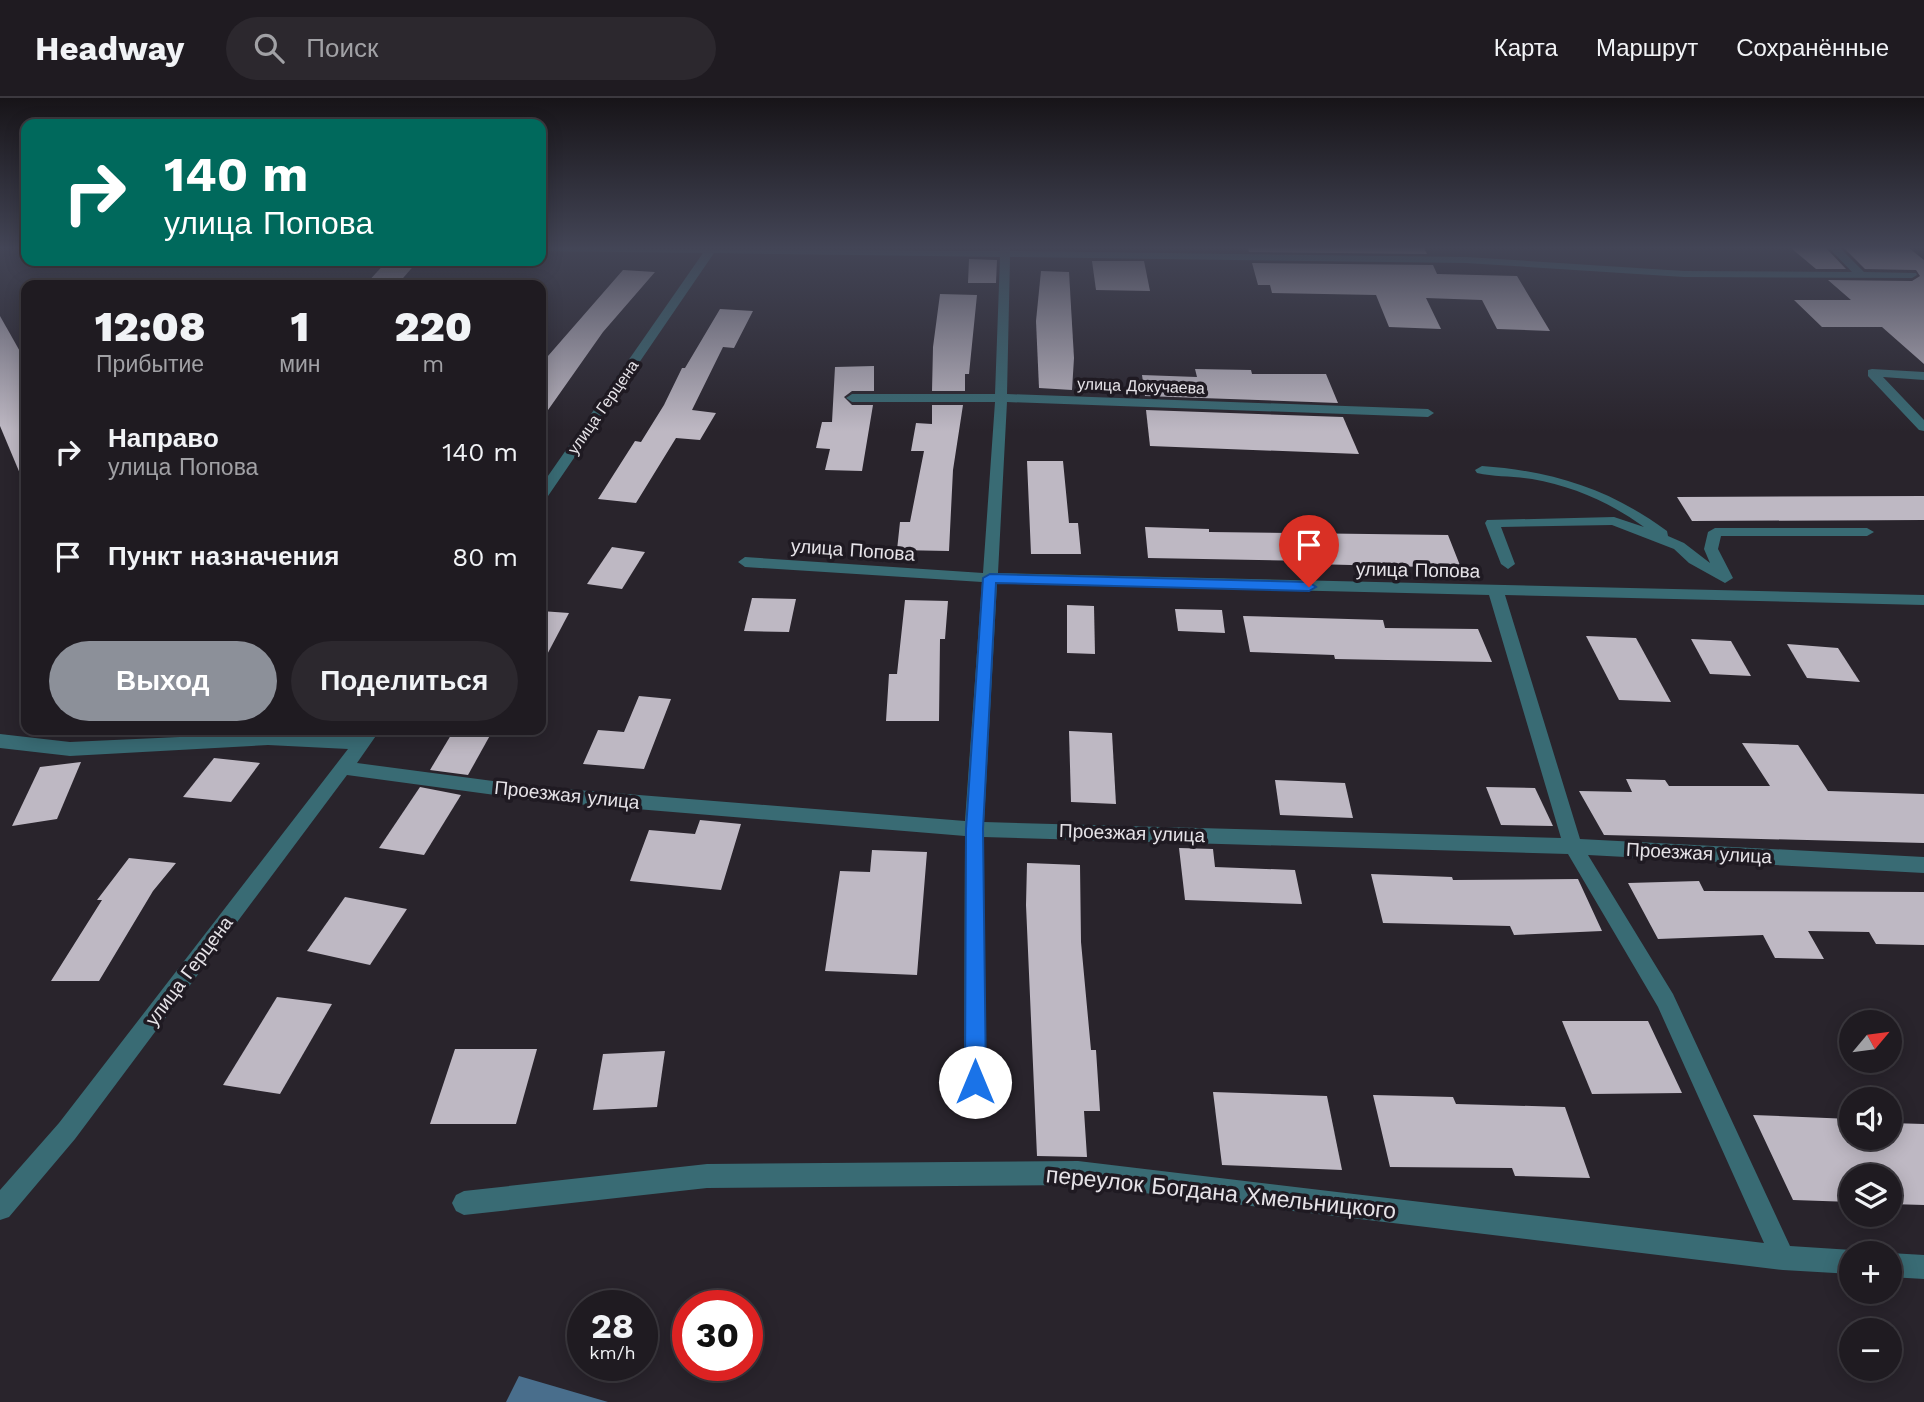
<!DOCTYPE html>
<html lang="ru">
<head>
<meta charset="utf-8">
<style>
  body { margin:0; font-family:"Work Sans",sans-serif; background:#2c282e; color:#f1f3f6; height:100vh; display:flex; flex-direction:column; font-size:26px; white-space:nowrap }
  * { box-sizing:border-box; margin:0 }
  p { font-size:23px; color:#a1a1a5 }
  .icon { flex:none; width:38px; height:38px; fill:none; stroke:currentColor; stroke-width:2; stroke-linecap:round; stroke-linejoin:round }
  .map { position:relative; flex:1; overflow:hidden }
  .sheet { position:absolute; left:21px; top:182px; width:525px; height:455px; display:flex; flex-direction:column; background:#1f1b21; border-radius:14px; box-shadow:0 4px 18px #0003,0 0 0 2px #3c393f }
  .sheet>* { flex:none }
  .hud { position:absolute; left:21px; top:21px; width:525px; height:147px; border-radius:14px; box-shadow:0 4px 18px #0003,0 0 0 2px #3c393f; background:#00695c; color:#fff; overflow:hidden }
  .needle { width:46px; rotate:61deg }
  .controls { position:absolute; left:1839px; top:912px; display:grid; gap:14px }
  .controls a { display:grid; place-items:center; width:63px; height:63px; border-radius:50%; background:#1f1b21; box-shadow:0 4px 18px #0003,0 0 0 2px #3c393f; font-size:35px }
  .speed { position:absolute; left:567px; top:1192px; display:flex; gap:14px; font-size:35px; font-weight:700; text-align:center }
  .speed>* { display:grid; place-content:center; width:91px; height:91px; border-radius:50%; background:#1f1b21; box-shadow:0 4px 18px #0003,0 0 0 2px #3c393f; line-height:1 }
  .speed small { font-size:18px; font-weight:400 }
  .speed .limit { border:10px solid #d22; background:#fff; color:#111 }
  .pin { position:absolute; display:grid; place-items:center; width:60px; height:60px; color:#fff; margin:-72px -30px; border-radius:50% 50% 50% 0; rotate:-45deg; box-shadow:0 0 7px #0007 }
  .pin .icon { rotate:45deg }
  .me { position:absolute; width:77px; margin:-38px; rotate:0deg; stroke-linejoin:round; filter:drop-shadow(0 0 5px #0008) }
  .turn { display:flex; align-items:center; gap:24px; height:147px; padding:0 28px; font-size:32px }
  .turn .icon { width:91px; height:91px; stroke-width:2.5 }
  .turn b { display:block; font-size:49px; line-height:60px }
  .eta { display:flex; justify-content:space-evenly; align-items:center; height:119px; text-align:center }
  .eta b { font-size:42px; font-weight:800; line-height:49px }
  .button { display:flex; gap:14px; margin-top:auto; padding:14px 28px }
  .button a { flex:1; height:80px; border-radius:42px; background:#8c9099; color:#fff; font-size:28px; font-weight:800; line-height:80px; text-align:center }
  .button a+a { background:#2c282e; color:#f1f3f6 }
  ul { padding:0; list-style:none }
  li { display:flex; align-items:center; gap:21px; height:105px; padding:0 28px }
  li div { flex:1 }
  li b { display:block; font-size:26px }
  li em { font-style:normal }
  header { display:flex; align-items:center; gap:42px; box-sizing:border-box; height:98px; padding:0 35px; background:#1f1b21; border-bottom:2px solid #3c393f }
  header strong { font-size:33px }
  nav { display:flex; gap:38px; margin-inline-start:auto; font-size:24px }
  .search { width:490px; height:63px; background:#2c282e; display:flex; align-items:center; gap:18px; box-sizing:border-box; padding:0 24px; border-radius:38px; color:#a1a1a5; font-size:26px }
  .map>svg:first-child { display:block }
  .water { fill:#496e8c }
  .building { fill:#beb8c3 }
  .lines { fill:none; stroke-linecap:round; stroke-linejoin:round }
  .minor { fill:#396b74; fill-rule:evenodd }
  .route { fill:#1a73e8; stroke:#114b97; stroke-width:2 }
  .labels { text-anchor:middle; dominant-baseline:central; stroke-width:7; stroke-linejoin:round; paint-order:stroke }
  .far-street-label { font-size:16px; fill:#e6e3e8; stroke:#1f1a22 }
  .street-label { font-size:19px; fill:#e6e3e8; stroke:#1f1a22 }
  .near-street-label { font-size:23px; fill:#e6e3e8; stroke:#1f1a22 }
</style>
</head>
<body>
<header>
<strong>Headway</strong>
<div class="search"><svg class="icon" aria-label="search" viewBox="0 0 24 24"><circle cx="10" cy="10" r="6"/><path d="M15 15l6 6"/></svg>Поиск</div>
<nav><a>Карта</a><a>Маршрут</a><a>Сохранённые</a></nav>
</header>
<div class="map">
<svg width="1924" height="1304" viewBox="0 0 1924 1304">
  <rect width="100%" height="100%" fill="#29242c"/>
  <path class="water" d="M519,1278l89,26h-102z"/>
  <g class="building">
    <path d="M1248,150h176l3,6 -178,-2z"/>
    <path d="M1791,150h35l20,21h-30z"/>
    <path d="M1844,150h65l15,12v104l-42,-37h-60l-28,-27h57l-23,-20 84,1 8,-5 -4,-6 -51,-1z"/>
    <path d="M969,161l28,1 -1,23h-28z"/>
    <path d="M387,163l30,1 -20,23 -31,-1z"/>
    <path d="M1092,163h52l6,30 -54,-1z"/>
    <path d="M1252,165l181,2 4,9 80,2 33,55 -53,-2 -15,-29 -56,-2 15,31 -52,-2 -13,-32 -104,-2 -2,-8h-12z"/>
    <path d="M623,172l32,2 -52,60 -62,88v-56z"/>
    <path d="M1041,173l28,1 5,86 -2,32 -33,-2 -3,-67z"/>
    <path d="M940,196l37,1 -8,79h-4v17h-33l1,-44z"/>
    <path d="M720,211l33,2 -19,37 -11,-1 -31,63 24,3 -16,27 -24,-2 -40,65 -38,-4 37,-58 6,1 23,-37 18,-37h3z"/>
    <path d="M0,218l26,46v126l-26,-62z"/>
    <path d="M874,268v25h-22l-8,6 8,8h21l-11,66 -37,-1 5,-21 -14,-1 6,-26h10l3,-55z"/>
    <path d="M1195,271l56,1 1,4h74l12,29 -193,-7 -3,-21 55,2z"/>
    <path d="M932,307h31l-10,65 -4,81 -52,-1 3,-28h10l14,-71h-13l5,-28 16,1z"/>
    <path d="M1146,312l197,7 16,37 -209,-8z"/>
    <path d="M1027,363h36l6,62h9l3,31h-50z"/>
    <path d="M1924,398v24l-232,1 -15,-24z"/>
    <path d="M1145,429l64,2v3l239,3 13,33 -148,-4 -1,-3 -164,-3z"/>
    <path d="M612,449l33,5 -23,37 -35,-5z"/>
    <path d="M752,500l44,1 -7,33 -45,-1z"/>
    <path d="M905,502l43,1 -3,38h-5l-1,82h-53l3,-47h8z"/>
    <path d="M1067,507l27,1 1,48 -28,-1z"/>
    <path d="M1175,511l47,1 3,23 -47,-2z"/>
    <path d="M541,513l28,2 -28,53z"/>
    <path d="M1243,518l140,4 2,8 93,1 14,33 -157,-3 -1,-4 -84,-3z"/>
    <path d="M1586,538l50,2 35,64 -52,-2z"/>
    <path d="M1691,541l40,2 20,35 -41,-2z"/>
    <path d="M1787,546l51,4 22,34 -53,-4z"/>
    <path d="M639,598l32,3 -27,70 -61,-5 15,-34 26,2z"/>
    <path d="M454,632h39l-25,45 -38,-5z"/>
    <path d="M1069,633l43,2 4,71 -45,-2z"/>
    <path d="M1742,645l56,2 30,46 96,3v49l-320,-8 -25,-44 53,1 -6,-13 39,1 4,6h101z"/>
    <path d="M214,660l46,5 -29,39 -48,-5z"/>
    <path d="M81,664l-24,57 -45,7 28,-59z"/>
    <path d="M1275,682l70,3 8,35 -73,-3z"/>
    <path d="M420,689l41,8 -37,60 -45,-7z"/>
    <path d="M1486,689l49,1 18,38 -52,-1z"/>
    <path d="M700,722l41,4 -20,66 -91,-9 19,-51 46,4z"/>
    <path d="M1179,750l34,1 2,18 80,3 7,34 -117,-4z"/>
    <path d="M872,752l55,2 -10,123 -92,-4 15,-100 30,1z"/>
    <path d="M129,760l47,5 -23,28 -54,90h-48l51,-81h-5z"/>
    <path d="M1027,765l53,2 1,77 10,108h5l4,61h-16l3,46 -50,-1 -11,-251z"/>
    <path d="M1371,776l81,3 1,3 125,-1 24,52 -88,4 -4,-9 -127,-3z"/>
    <path d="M1699,783l5,10 220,1v53l-48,-1 -7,-12 -61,-1 16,28 -49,-1 -12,-23 -105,4 -30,-56z"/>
    <path d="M345,799l62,12 -37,56 -63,-14z"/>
    <path d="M277,899l55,7 -52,90 -57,-9z"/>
    <path d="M1562,923h86l34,72 -90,1z"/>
    <path d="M455,951h82l-21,75h-86z"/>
    <path d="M665,953l-8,56 -64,3 10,-56z"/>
    <path d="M1213,994l114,4 15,74 -120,-5z"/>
    <path d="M1373,997l80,2 3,7 109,3 25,71 -75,-2 -3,-8 -122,-1z"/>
    <path d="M1753,1017l98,4 1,19h38v-15l34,1v81l-34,-1v-28h-38v26l-59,-2z"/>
  </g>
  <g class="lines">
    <g class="minor">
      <path d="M541,150l459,3v-3h10v3l456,6 218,14 168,1 -23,-24h11l24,24 52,1 1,2 -5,3 -228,-1 -218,-14 -456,-6 -3,137 421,15 6,4 -6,4 -421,-15 -9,171 926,22v10l-419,-10 75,244 344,18v16l-336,-18 85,139 117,252 62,4 8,3h-8v21l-69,-4 -705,-85 -371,3 -243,27 -8,-4 -4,-8 4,-8 8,-4 243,-27 371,-3 686,82 -106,-236 -90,-153 -585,-17 3,245 -3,8 -8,3 -8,-3 -3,-8 1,-246 -426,-35 -192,-26 -272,364 -66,78 -9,3v-30l59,-67 289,-374 -80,-4 -198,11 -70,-8v-14l70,8 198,-9 90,3 5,-6h17l-23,33 182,24 426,34 17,-239 -237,-15 -7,-5 7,-5 238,16 12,-171h-143l-6,-4 6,-4h143l5,-137 -286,-4 -168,246 -5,1v-14l162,-233 -162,-2zM997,485l492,12 72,243 -577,-16z"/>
      <path d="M1872,271l52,3v8l-41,-3 41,43v11l-5,-1 -51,-54v-6z"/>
      <path d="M1482,368c70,5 128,23 185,65l1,5 16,7 26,20 -6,-14 4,-17 7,-4h152l7,4 -7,4h-146l-3,13 15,29 -8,5 -36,-20 -15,-14 -62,-24 -111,2 14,37 -7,5 -7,-5 -16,-41 2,-3 127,-3 30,10c-33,-24 -71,-41 -112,-48 -18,-3 -37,-2 -55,-6l-2,-3z"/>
      <path d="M1889,1155h1l34,2v24l-34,-2z"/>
    </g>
  </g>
  <linearGradient id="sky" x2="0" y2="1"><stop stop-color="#171418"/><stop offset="0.45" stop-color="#434556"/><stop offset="1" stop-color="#434556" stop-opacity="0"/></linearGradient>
  <rect width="1924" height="333" fill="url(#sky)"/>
  <path class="route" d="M990,476l319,8 7,5 -7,4 -313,-8 -13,246 3,253 -3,7 -8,3 -7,-3 -3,-7 1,-253 17,-251z"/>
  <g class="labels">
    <g class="far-street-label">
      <text transform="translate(1141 288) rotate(2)">улица Докучаева</text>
      <text transform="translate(603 309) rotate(-55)">улица Герцена</text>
    </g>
    <g class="street-label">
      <text transform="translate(853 452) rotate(4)">улица Попова</text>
      <text transform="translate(1418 472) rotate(1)">улица Попова</text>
      <text transform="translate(567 697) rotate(6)">Проезжая улица</text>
      <text transform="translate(1132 735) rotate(2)">Проезжая улица</text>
      <text transform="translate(1699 755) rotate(3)">Проезжая улица</text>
      <text transform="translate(189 873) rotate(-53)">улица Герцена</text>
    </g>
    <g class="near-street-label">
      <text transform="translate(1221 1095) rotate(6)">переулок Богдана Хмельницкого</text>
    </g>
  </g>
</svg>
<div class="controls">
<a><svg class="needle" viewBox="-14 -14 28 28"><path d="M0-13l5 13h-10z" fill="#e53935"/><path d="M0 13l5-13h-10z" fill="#a1a1a5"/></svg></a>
<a><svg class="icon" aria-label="sound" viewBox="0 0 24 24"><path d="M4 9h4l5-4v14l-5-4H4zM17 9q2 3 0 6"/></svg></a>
<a><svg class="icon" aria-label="layers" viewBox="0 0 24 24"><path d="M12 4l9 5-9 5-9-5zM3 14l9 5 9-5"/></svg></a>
<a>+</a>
<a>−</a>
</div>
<div class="speed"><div>28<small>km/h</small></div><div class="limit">30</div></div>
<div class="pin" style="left:1309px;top:489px;background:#d93025"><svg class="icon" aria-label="arrive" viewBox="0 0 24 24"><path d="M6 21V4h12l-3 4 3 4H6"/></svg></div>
<svg class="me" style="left:975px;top:984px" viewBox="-20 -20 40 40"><circle r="19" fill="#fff"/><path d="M0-13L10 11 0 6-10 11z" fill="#1a73e8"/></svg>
<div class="hud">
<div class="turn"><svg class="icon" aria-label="right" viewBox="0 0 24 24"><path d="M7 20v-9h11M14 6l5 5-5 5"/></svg><div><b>140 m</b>улица Попова</div></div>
</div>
<section class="sheet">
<div class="eta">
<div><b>12:08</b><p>Прибытие</p></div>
<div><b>1</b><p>мин</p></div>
<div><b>220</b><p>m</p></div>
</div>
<ul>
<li><svg class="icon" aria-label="right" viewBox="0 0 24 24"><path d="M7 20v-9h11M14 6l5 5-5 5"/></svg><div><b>Направо</b><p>улица Попова</p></div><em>140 m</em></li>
<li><svg class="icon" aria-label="arrive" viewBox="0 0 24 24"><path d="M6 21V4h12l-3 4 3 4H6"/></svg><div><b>Пункт назначения</b></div><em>80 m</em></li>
</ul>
<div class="button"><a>Выход</a><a>Поделиться</a></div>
</section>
</div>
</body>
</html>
